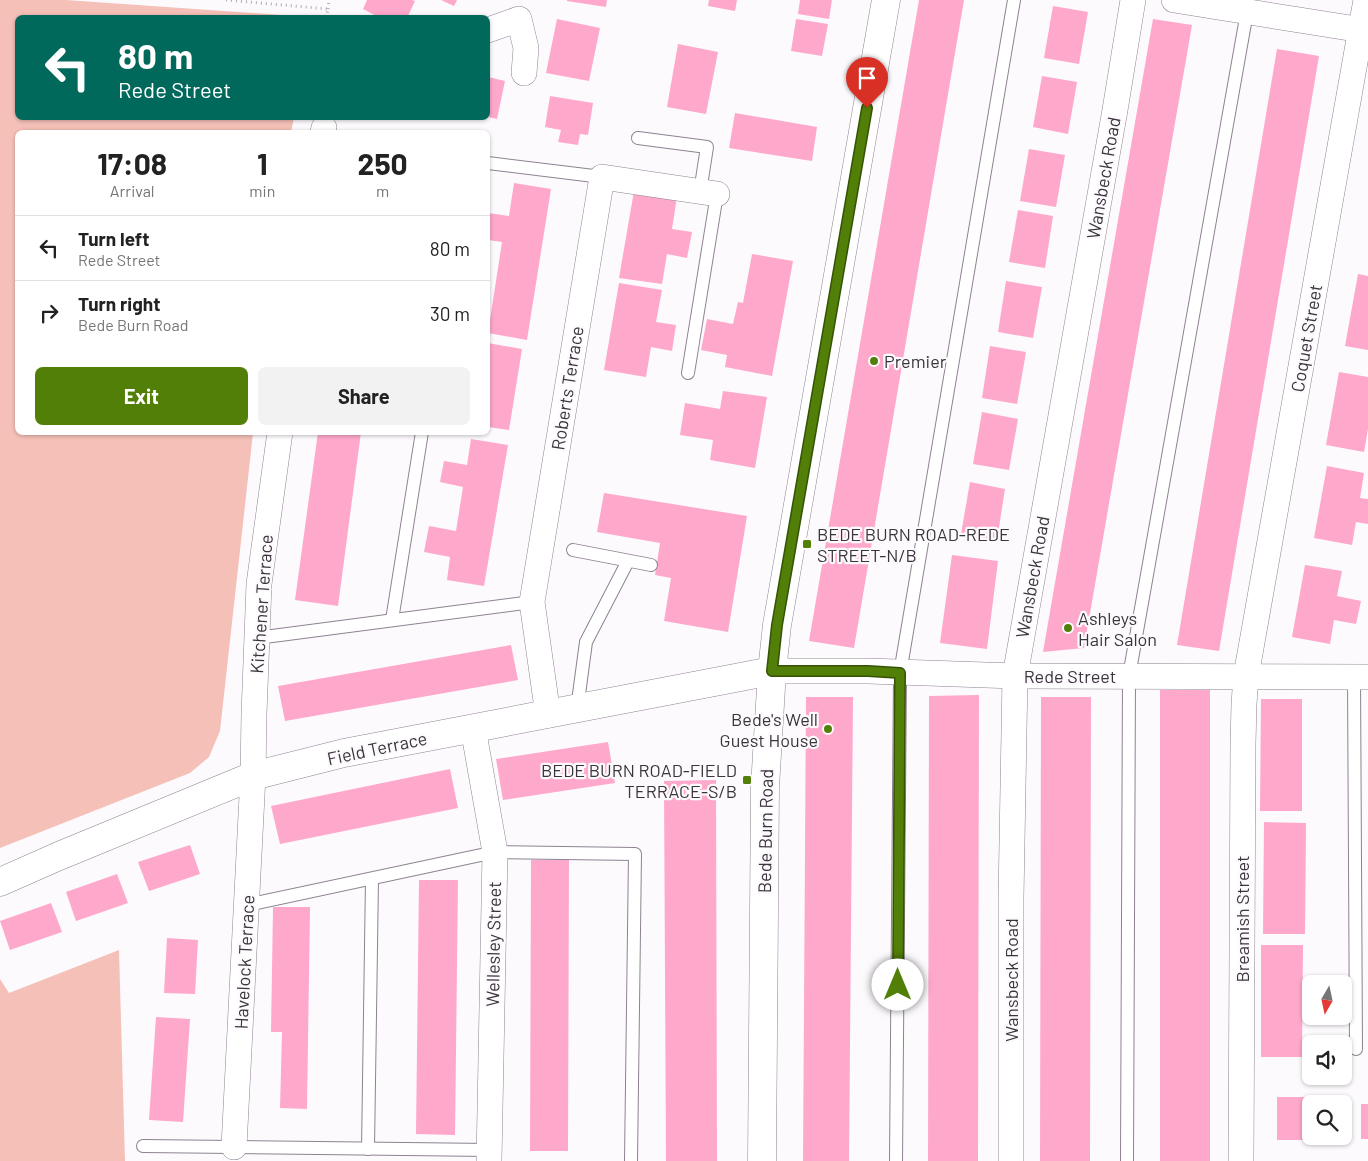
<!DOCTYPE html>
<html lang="en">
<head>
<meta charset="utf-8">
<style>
  body { margin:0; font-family:Barlow,sans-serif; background:#f2f2f2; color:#222; height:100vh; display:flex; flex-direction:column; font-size:19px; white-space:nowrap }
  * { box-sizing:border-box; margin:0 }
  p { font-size:16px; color:#767676 }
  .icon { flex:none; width:28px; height:28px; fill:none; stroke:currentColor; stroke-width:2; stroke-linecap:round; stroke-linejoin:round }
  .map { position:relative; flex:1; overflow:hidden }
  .side { position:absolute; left:15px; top:130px; width:475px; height:305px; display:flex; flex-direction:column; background:#fff; border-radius:8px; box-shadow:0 1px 4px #0004 }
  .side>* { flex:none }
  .guide { position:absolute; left:15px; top:15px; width:475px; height:105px; border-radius:8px; box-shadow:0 1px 4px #0004; background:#00695c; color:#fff; overflow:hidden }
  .needle { width:32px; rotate:189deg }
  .fabs { position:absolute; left:1302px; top:975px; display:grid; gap:10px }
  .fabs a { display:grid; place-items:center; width:50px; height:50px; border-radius:8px; background:#fff; box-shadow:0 1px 4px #0004; font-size:25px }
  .pin { position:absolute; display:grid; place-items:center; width:42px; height:42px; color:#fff; margin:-51px -21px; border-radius:50% 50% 50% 0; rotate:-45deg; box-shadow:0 0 5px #0007 }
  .pin .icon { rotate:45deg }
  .me { position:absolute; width:55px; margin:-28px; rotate:0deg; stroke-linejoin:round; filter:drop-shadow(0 0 4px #0008) }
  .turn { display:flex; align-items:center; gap:18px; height:105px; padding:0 20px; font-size:22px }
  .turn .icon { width:65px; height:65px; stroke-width:2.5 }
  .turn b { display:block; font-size:35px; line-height:42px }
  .eta { display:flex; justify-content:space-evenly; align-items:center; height:85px; text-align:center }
  .eta b { font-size:30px; font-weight:700; line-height:35px }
  .cta { display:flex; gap:10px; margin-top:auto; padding:10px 20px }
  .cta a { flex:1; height:58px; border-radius:8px; background:#527f07; color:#fff; font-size:20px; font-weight:700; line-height:58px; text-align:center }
  .cta a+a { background:#f2f2f2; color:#222 }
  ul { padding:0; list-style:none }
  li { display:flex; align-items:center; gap:15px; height:65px; padding:0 20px; border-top:1px solid #e0e0e0 }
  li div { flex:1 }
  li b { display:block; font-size:19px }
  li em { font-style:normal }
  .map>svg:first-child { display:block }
  .green { fill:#f5c0b8 }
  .building { fill:#fea8cb }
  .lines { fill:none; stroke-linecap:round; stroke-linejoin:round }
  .lane-casing { stroke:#8e8291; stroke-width:14 }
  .street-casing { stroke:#8e8291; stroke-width:26 }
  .secondary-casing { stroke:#8e8291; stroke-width:29 }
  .path { stroke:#afabb0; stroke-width:3; stroke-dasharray:1 4; stroke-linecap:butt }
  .lane { stroke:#fff; stroke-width:12 }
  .street { stroke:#fff; stroke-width:25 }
  .secondary { stroke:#fff; stroke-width:28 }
  .route-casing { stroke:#355305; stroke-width:12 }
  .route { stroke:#527f07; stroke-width:9 }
  .poi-dot { fill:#527f07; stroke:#fdfafe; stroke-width:2 }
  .labels { text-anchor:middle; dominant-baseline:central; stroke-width:4.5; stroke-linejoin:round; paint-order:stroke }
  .street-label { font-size:18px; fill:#3a353b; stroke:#fdfafe }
  .poi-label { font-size:18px; fill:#3a353b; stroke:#fdfafe; text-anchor:start }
</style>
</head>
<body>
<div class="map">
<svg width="1368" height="1161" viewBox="0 0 1368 1161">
  <rect width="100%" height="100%" fill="#fdfafe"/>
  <g class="green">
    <path d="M0,0h66l244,17 -292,1v100h276l-3,14h-273v300l235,1 -33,298 -11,26 -19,16 -190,75z"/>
    <path d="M119,950l6,211h-125v-182l9,14z"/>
  </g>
  <g class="building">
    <path d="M367,0h45l3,1 -8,17h-27l-17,-9z"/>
    <path d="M441,0h16l-3,6z"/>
    <path d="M567,0h40l-1,7 -39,-6z"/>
    <path d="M709,0h28l-2,11 -27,-5z"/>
    <path d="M800,0h32l-3,19 -31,-5z"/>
    <path d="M919,0h45l-110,648 -45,-7z"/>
    <path d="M1053,6l35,6 -9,52 -35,-6z"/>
    <path d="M557,19l43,9 -11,53 -43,-8z"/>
    <path d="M796,19l32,5 -6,32 -31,-5z"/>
    <path d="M1153,19l39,6 -108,623 -41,4z"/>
    <path d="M678,44l40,8 -12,62 -39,-7z"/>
    <path d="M1277,49l42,7 -100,595 -42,-6z"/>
    <path d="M1042,76l35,6 -9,52 -35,-7z"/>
    <path d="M488,77l17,4 -8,38 -9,-2z"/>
    <path d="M550,96l43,7 -5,32 -8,-1 -2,11 -20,-3 3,-12 -16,-3z"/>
    <path d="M735,113l82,14 -5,34 -83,-13z"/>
    <path d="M1029,149l36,6 -9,52 -36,-6z"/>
    <path d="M514,183l37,6 -24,151 -39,-7 14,-91 -14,-2v-27l21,3z"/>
    <path d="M634,191l43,6 -5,32 20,3 -5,26 -20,-4 -5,30 -43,-6z"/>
    <path d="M1018,210l35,6 -8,52 -36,-6z"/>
    <path d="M752,254l41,7 -21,115 -47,-9 2,-12 -26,-5 6,-31 26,5 5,-22 5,1z"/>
    <path d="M1358,274l10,2v74l-23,-4z"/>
    <path d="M1006,281l36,6 -9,51 -35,-6z"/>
    <path d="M619,283l43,7 -6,32 20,3 -4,26 -21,-4 -5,30 -42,-7z"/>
    <path d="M488,343l34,6 -13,81 -21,-3z"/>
    <path d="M990,346l36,6 -9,52 -35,-6z"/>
    <path d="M1339,372l29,5v52l-4,23 -38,-7z"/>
    <path d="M723,391l44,6 -12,71 -45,-8 3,-20 -33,-5 5,-32 35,6z"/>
    <path d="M982,412l36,7 -9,51 -36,-6z"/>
    <path d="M318,432h43l-23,174 -43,-6z"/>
    <path d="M471,439l37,6 -24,141 -37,-6 3,-23 -26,-5 5,-26 27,5 7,-44 -23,-5 4,-21 23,4z"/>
    <path d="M1327,466l37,7 -4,25 8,1v25l-12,-2 -4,23 -38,-7z"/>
    <path d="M970,482l35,7 -8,51 -36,-6z"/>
    <path d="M604,493l143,23 -19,116 -64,-11 7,-43 -16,-3 5,-32 -63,-11z"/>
    <path d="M952,555l46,6 -11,88 -47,-6z"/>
    <path d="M1305,565l37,6 -5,25 24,5 -5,23 -22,-4 -4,24 -38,-7z"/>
    <path d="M511,645l7,35 -233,41 -7,-35z"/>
    <rect x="1160" y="690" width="50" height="471"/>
    <path d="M979,695l-1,466h-50l1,-465z"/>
    <path d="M806,697h47l-4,464h-46z"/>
    <path d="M1041,697h50l-1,464h-50z"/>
    <path d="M1261,699h41v112h-42z"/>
    <path d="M608,742l7,41 -112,17 -7,-41z"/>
    <path d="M450,769l8,39 -178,36 -9,-38z"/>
    <path d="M716,780l1,381h-51l-2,-380z"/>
    <path d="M1264,822l42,1 -1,111h-42z"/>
    <path d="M190,845l10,29 -51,17 -11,-29z"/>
    <path d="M531,860h38l-1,291h-38z"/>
    <path d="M117,874l11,29 -52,18 -10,-29z"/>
    <path d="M419,880h39l-3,255 -39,-1z"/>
    <path d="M51,903l11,29 -52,18 -10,-29z"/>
    <path d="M273,907h37l-3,202 -27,-1 2,-76h-11z"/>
    <path d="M167,938l31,2 -3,54 -31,-1z"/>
    <path d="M1261,945h42l-1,112h-41z"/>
    <path d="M156,1017l34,2 -7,103 -34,-2z"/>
    <path d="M1277,1097h28v19l6,1v19h30v4h-64z"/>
    <rect x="1361" y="1104" width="7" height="35"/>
  </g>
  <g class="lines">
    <g class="lane-casing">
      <g id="lane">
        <path d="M638,138l69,9 -7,45"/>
        <path d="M488,163l114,14"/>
        <path d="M688,373l29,-179"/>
        <path d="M573,550l78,15"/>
        <path d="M392,620l30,-188"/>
        <path d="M257,638l275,-36"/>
        <path d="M1354,677l2,372"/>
        <path d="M577,709l9,-67 42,-81"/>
        <path d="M247,905l248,-53 140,2 -4,307"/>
        <path d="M143,1146l347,4"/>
        <path d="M368,1149l4,-270"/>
        <path d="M896,1161l4,-488 114,-673"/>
        <path d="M1127,1161l2,-485 118,-664"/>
      </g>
    </g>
    <g class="street-casing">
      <g id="street">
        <path d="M1174,0l194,31"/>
        <path d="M488,30l31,-11 7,29 -2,25"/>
        <path d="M323,132l1,-4"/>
        <path d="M772,671h96l147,5 353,1"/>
        <path d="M548,715l-16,-113 70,-425 115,17"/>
        <path d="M473,728l22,124 -6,309"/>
        <path d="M234,1147l19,-371 1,-62 5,-130 21,-152"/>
        <path d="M1011,1161v-263l4,-222 100,-566 18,-110"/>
        <path d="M1241,1161l2,-417 1,-40 2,-28 120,-676"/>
      </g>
    </g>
    <g class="secondary-casing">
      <g id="secondary">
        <path d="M0,882l59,-26 194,-80 91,-23 428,-82"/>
        <path d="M762,1161l3,-374 7,-116 5,-46 109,-625"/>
      </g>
    </g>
    <g class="path">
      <path d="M226,0l102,9 -2,9"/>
      <path d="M328,9l1,-9"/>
    </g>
    <use href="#lane" class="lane"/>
    <use href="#street" class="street"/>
    <use href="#secondary" class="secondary"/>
  </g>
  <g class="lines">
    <g class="route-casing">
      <path id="route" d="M867,108l-90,517 -5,46h96l32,2 -2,312"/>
    </g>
    <use href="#route" class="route"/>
  </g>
  <g class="poi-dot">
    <circle cx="874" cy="361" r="5"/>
    <rect x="802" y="539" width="10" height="10" rx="2.5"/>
    <circle cx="1068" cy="628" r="5"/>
    <circle cx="828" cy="729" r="5"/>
    <rect x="742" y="775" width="10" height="10" rx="2.5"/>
  </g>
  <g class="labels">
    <g class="street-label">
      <text transform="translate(1103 178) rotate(-80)">Wansbeck Road</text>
      <text transform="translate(1306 338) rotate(-80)">Coquet Street</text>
      <text transform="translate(567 388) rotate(-81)">Roberts Terrace</text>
      <text transform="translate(1032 577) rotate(-80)">Wansbeck Road</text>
      <text transform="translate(261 604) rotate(-86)">Kitchener Terrace</text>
      <text x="1070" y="676">Rede Street</text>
      <text transform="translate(377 748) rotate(-12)">Field Terrace</text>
      <text transform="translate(765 831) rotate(-89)">Bede Burn Road</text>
      <text transform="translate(1242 919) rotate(-90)">Breamish Street</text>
      <text transform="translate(493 944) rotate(-89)">Wellesley Street</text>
      <text transform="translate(244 962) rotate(-87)">Havelock Terrace</text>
      <text transform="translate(1011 980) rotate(-90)">Wansbeck Road</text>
    </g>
    <g class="poi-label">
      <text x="884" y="361">Premier</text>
      <text x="817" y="534">BEDE BURN ROAD-REDE<tspan x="817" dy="21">STREET-N/B</tspan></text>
      <text x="1078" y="618">Ashleys<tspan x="1078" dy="21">Hair Salon</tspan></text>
      <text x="818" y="719" text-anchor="end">Bede's Well<tspan x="818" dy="21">Guest House</tspan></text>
      <text x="737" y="770" text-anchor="end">BEDE BURN ROAD-FIELD<tspan x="737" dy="21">TERRACE-S/B</tspan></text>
    </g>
  </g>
</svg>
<div class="fabs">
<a><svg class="needle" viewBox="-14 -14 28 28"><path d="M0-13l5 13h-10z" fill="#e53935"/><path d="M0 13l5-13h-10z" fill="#767676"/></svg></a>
<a><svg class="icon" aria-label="sound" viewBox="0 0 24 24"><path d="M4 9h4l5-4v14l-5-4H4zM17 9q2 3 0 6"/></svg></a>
<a><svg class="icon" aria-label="search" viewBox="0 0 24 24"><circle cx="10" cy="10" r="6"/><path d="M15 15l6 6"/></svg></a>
</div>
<div class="pin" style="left:867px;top:108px;background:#d93025"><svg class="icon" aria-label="arrive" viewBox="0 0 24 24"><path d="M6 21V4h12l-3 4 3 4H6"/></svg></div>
<svg class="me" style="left:898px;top:985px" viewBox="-20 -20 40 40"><circle r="19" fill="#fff"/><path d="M0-13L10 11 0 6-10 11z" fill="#527f07"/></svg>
<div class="guide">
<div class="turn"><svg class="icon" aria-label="left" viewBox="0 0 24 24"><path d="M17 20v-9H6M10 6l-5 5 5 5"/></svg><div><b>80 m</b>Rede Street</div></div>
</div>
<section class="side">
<div class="eta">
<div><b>17:08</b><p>Arrival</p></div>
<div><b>1</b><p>min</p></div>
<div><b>250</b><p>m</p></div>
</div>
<ul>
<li><svg class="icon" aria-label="left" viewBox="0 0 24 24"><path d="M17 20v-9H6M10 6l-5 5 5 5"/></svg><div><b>Turn left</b><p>Rede Street</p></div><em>80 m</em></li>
<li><svg class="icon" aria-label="right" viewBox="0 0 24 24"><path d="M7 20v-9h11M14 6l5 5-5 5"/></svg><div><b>Turn right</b><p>Bede Burn Road</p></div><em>30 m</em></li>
</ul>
<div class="cta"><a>Exit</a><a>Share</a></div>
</section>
</div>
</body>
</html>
